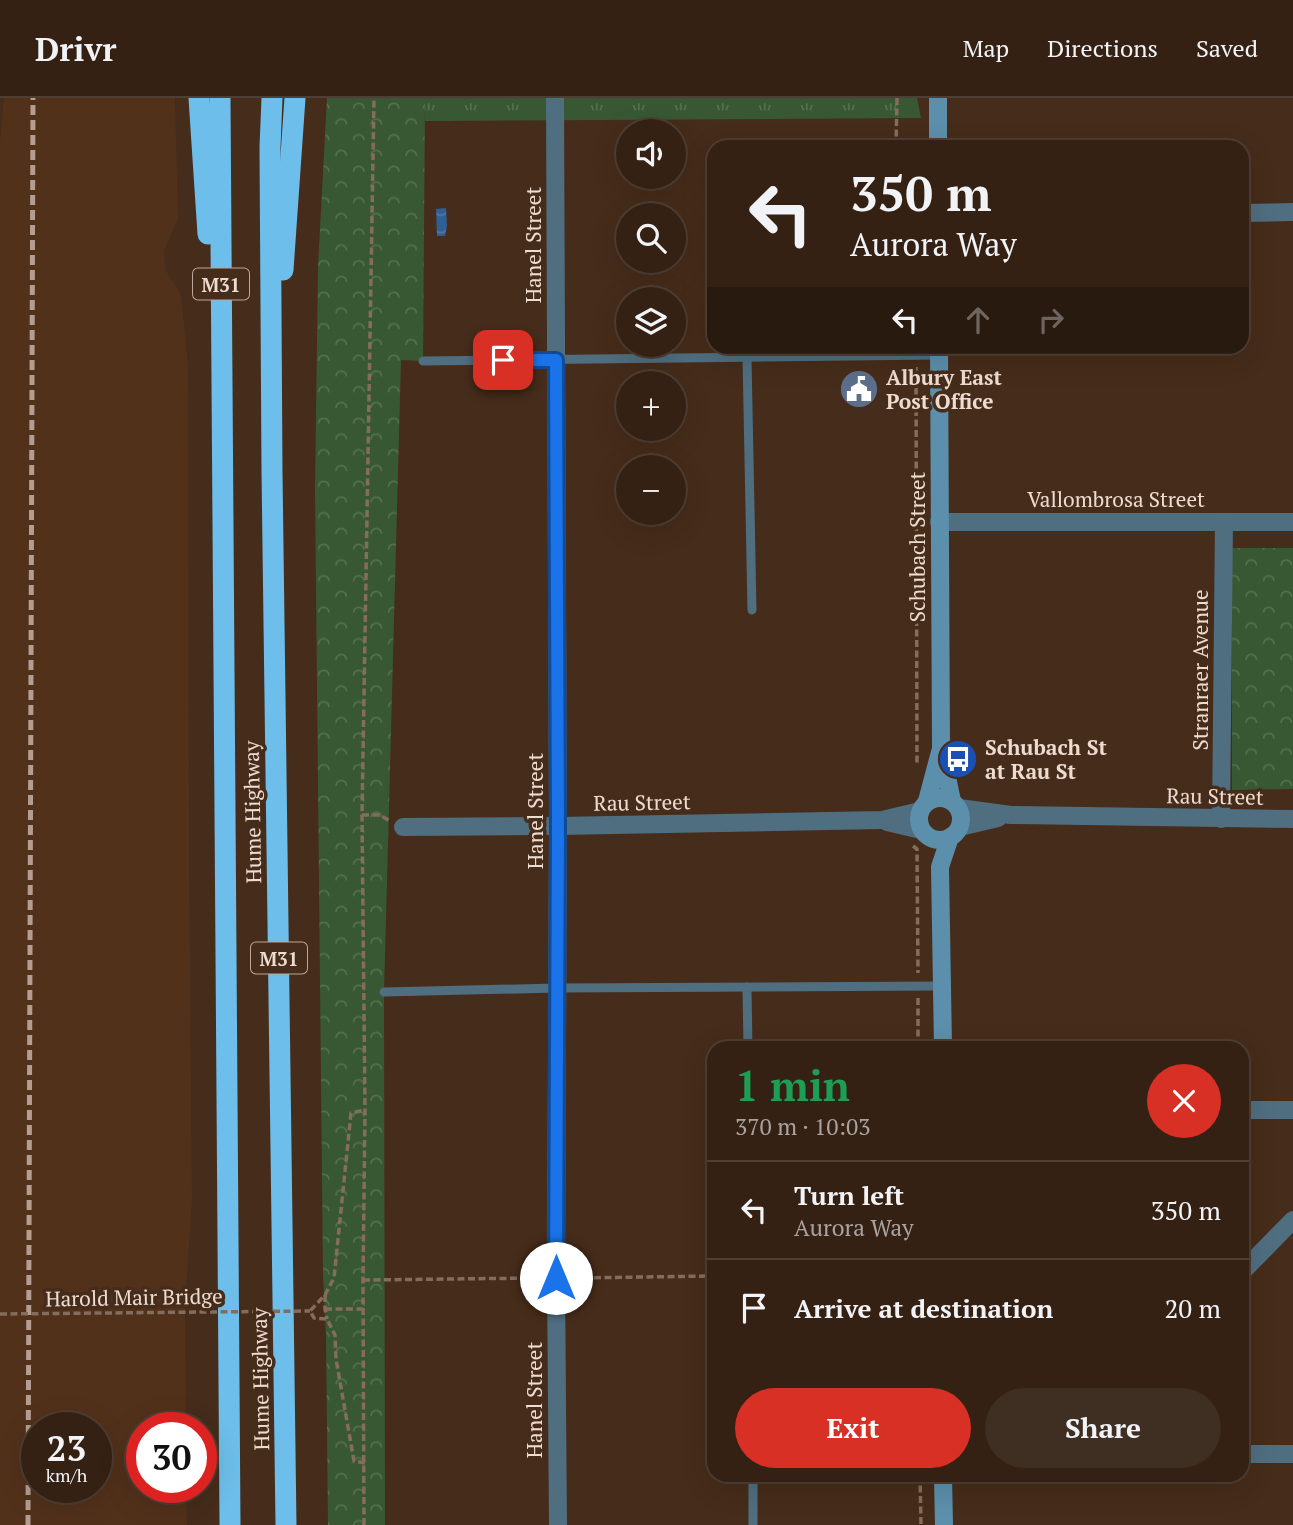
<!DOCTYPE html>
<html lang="en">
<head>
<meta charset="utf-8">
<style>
  body { margin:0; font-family:"PT Serif",serif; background:#3f2e22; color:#f1f3f6; height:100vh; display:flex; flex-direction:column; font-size:26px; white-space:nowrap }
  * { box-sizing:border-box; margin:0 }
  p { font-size:23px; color:#a9a3a0 }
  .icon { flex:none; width:38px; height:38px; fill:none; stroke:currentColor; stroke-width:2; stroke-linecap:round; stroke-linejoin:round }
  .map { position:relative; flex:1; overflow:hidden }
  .panel { position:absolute; left:707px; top:943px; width:542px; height:441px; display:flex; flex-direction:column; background:#342114; border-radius:21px; box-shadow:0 7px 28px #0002,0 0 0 2px #4e3e34 }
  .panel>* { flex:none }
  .banner { position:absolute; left:707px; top:42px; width:542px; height:214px; border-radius:21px; box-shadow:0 7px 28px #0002,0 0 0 2px #4e3e34; background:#342114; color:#f1f3f6; overflow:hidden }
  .buttons { position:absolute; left:616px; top:21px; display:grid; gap:14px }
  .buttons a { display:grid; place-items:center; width:70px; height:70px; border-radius:50%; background:#342114; box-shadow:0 7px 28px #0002,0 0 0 2px #4e3e34; font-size:35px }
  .speed { position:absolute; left:21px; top:1314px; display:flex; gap:14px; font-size:35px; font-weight:700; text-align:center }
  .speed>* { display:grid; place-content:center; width:91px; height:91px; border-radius:50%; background:#342114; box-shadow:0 7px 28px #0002,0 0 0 2px #4e3e34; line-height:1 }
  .speed small { font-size:18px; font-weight:400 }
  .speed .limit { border:10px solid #d22; background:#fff; color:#111 }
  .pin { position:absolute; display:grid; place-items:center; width:60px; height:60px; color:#fff; margin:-30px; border-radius:14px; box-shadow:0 4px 10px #0006 }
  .me { position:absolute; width:77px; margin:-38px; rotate:0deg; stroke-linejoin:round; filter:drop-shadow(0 0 5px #0008) }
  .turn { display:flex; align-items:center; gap:24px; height:147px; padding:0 28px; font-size:32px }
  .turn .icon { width:91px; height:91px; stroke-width:2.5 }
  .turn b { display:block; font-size:49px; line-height:60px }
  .lanes { display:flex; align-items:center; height:66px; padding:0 28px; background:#0003; justify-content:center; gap:35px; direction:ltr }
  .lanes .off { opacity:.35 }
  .round { display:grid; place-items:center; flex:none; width:74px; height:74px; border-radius:37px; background:#3f2e22 }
  .overview { display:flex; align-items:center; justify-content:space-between; height:119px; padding:0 28px }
  h1 { font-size:42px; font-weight:600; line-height:52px; color:#1e9e55 }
  .action { display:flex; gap:14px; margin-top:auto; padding:14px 28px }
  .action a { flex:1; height:80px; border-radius:42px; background:#d93025; color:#fff; font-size:28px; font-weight:600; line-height:80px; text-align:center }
  .action a+a { background:#3f2e22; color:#f1f3f6 }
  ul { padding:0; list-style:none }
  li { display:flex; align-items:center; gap:21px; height:98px; padding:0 28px; border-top:2px solid #4e3e34 }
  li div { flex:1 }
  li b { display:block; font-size:26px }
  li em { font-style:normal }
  header { display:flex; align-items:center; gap:42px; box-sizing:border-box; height:98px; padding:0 35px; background:#342114; border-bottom:2px solid #4e3e34 }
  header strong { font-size:33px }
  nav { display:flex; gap:38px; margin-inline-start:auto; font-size:24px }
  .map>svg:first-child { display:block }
  .built { fill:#52311a; fill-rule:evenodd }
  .grass { fill:url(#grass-tufts) }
  .park { fill:url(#park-crowns) }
  .water { fill:url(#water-waves) }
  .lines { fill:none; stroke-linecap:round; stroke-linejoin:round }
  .path { stroke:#846d5d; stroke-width:3.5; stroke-dasharray:7 3.5; stroke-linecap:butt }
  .lane { stroke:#4f6e80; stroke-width:9 }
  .street { stroke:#4f6e80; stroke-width:18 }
  .secondary { stroke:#5c8fab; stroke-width:18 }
  .highway { stroke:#6dbeea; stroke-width:21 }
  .rail { stroke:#b39e91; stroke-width:5; stroke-dasharray:10 5; stroke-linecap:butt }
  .path-bridge { stroke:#846d5d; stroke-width:3.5; stroke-dasharray:7 3.5; stroke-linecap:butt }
  .route-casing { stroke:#114b97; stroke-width:18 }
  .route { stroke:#1a73e8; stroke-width:12 }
  .labels { text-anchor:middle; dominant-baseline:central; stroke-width:7; stroke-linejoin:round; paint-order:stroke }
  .shield { fill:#462c1a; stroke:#bca79a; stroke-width:2 }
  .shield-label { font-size:19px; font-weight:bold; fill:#eedcd1 }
  .street-label { font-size:21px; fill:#eedcd1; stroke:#462c1a }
  .poi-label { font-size:21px; font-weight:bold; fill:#eedcd1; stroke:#462c1a; text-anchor:start }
</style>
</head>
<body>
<header>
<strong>Drivr</strong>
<nav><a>Map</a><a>Directions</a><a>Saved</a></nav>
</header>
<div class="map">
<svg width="1293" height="1427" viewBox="0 0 1293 1427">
  <defs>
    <pattern id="grass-tufts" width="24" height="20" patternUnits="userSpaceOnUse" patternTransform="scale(1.75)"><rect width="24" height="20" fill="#385834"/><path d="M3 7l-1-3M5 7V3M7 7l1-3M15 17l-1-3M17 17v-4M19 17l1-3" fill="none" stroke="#556f50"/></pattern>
    <pattern id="park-crowns" width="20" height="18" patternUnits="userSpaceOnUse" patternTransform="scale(1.75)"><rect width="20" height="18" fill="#385834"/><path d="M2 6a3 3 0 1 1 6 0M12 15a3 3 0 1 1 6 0" fill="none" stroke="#556f50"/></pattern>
    <pattern id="water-waves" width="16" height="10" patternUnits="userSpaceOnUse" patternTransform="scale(1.75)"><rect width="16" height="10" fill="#305f95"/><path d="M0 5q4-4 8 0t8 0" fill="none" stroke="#4e75a3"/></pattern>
  </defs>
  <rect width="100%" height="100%" fill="#462c1a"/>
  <path class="built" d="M4,0h171l3,121 -14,32 2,20 15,23 7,70 1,490 3,348 -7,101 1,125h-44v60h44l1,37h-187v-1383zM96,1330v60h-59v-60z"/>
  <path class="grass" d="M425,0h492l4,20 -496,3z"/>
  <g class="park">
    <path d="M327,0h98l-2,263 -22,-1 -17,632 1,533h-57l-2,-190 -3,-60 -8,-787 3,-221z"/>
    <path d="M1232,450h61v241l-61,1z"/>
  </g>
  <path class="water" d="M446,110l1,18 -2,10h-8l-1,-27z"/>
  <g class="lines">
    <g class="path">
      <path d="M896,49l1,-49"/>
      <path d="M916,269l1,398"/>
      <path d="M362,717h18l10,6"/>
      <path d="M913,748l4,3 1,124"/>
      <path d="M918,900v50"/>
      <path d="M573,1180l141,-2"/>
      <path d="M363,1182l177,-2"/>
      <path d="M325,1197v14l2,10"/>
      <path d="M325,1211h38"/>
      <path d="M365,1365l-11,-2 -18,-102 -1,-24 -8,-16 -13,-1 -4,-7 15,-16 9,-17 17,-165 14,-3"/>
      <path d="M920,1377l1,50"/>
      <path d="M364,1427l-1,-245 2,-170 -3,-295 12,-717"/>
    </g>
    <g class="lane">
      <path d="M747,260l5,252"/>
      <path d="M423,263l516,-6"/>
      <path d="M747,889l1,61"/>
      <path d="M384,894l173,-4 385,-2"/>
      <path d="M753,1377v50"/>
    </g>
    <g class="street">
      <path d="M555,0l3,728 -2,452 2,247"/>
      <path d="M1242,115l51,-1"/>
      <path d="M939,424h354"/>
      <path d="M959,710l52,7 282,4"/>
      <path d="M1221,721l3,-297"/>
      <path d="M887,724l34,8"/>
      <path d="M403,729l155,-1 324,-6 38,-9"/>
      <path d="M960,729l38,-9"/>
      <path d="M1242,1012h51"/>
      <path d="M1242,1174l51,-52"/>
      <path d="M1242,1356h51"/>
    </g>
    <g class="secondary">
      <path d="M938,0v49"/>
      <path d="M939,248l2,402 11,53"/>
      <circle cx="940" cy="721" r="21"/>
      <path d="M927,703l13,-49"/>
      <path d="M943,950l-3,-181 10,-30"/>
      <path d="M943,1377l1,50"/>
    </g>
    <g class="highway">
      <path d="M199,0l9,136"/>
      <path d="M220,0l10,1427"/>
      <path d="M272,0l-2,49 2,325 14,1053"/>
      <path d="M283,172l12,-172"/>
    </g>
    <path class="rail" d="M28,1427l5,-1427"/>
    <path class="path-bridge" d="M0,1216l310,-3"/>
  </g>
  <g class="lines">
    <g class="route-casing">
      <path id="route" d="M503,262h53l2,466 -2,452"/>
    </g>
    <use href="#route" class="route"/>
  </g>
  <defs>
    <g id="civic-disc" transform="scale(2.0125)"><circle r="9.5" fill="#5c6f8a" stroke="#462c1a"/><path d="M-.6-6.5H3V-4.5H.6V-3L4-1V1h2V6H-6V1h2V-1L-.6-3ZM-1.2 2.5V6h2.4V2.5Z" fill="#fff"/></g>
    <g id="bus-disc" transform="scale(2.0125)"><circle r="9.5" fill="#1a4fb4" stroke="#462c1a"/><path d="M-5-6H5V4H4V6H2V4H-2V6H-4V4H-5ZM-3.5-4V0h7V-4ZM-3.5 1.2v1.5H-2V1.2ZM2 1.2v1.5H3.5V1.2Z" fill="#fff"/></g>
  </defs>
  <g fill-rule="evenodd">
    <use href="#civic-disc" x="859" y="291"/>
    <use href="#bus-disc" x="958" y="661"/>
  </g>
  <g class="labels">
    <g class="shield">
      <rect x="193" y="170.5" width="56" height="31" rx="5"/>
      <rect x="251" y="844.5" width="56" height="31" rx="5"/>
    </g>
    <g class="shield-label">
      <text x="221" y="186">M31</text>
      <text x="279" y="860">M31</text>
    </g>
    <g class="street-label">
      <text transform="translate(533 147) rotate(-90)">Hanel Street</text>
      <text x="1116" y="401">Vallombrosa Street</text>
      <text transform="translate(917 449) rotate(-90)">Schubach Street</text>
      <text transform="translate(1200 572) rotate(-90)">Stranraer Avenue</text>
      <text transform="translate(1215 698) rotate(1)">Rau Street</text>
      <text transform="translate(642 704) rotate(-1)">Rau Street</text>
      <text transform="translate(535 713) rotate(-90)">Hanel Street</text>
      <text transform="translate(252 714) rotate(-91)">Hume Highway</text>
      <text transform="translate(134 1199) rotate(-1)">Harold Mair Bridge</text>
      <text transform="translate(260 1281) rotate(-91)">Hume Highway</text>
      <text transform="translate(534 1302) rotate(-90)">Hanel Street</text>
    </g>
    <g class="poi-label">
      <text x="886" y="279">Albury East<tspan x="886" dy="24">Post Office</tspan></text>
      <text x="985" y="649">Schubach St<tspan x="985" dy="24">at Rau St</tspan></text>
    </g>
  </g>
</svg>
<div class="buttons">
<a><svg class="icon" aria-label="sound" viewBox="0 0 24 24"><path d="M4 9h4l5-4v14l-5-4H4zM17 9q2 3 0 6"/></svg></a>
<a><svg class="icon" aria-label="search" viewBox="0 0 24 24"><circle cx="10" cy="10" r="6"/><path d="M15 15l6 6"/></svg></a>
<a><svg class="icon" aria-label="layers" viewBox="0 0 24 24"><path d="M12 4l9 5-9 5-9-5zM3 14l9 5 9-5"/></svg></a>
<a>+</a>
<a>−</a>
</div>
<div class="speed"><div>23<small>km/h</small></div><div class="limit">30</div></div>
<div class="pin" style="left:503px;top:262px;background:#d93025"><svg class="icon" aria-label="arrive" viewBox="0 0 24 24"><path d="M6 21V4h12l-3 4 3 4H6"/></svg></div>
<svg class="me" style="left:556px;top:1180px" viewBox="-20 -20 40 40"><circle r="19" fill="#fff"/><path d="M0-13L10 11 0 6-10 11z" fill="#1a73e8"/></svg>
<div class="banner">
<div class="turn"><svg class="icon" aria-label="left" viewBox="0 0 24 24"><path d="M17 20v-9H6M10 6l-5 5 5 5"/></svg><div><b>350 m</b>Aurora Way</div></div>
<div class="lanes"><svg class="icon" aria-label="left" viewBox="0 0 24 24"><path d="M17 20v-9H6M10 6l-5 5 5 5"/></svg><svg class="icon off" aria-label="ahead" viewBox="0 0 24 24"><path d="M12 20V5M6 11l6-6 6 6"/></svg><svg class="icon off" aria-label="right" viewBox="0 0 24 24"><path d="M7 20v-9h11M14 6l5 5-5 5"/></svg></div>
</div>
<section class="panel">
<div class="overview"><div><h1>1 min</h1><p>370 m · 10:03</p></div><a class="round" style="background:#d93025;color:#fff"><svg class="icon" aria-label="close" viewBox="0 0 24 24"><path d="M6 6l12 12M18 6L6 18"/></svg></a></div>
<ul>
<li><svg class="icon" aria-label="left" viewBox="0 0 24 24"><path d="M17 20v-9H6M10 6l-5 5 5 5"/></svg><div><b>Turn left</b><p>Aurora Way</p></div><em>350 m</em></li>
<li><svg class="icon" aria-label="arrive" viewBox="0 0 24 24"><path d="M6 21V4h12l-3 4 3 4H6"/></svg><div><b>Arrive at destination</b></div><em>20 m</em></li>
</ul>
<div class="action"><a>Exit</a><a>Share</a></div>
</section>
</div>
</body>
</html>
